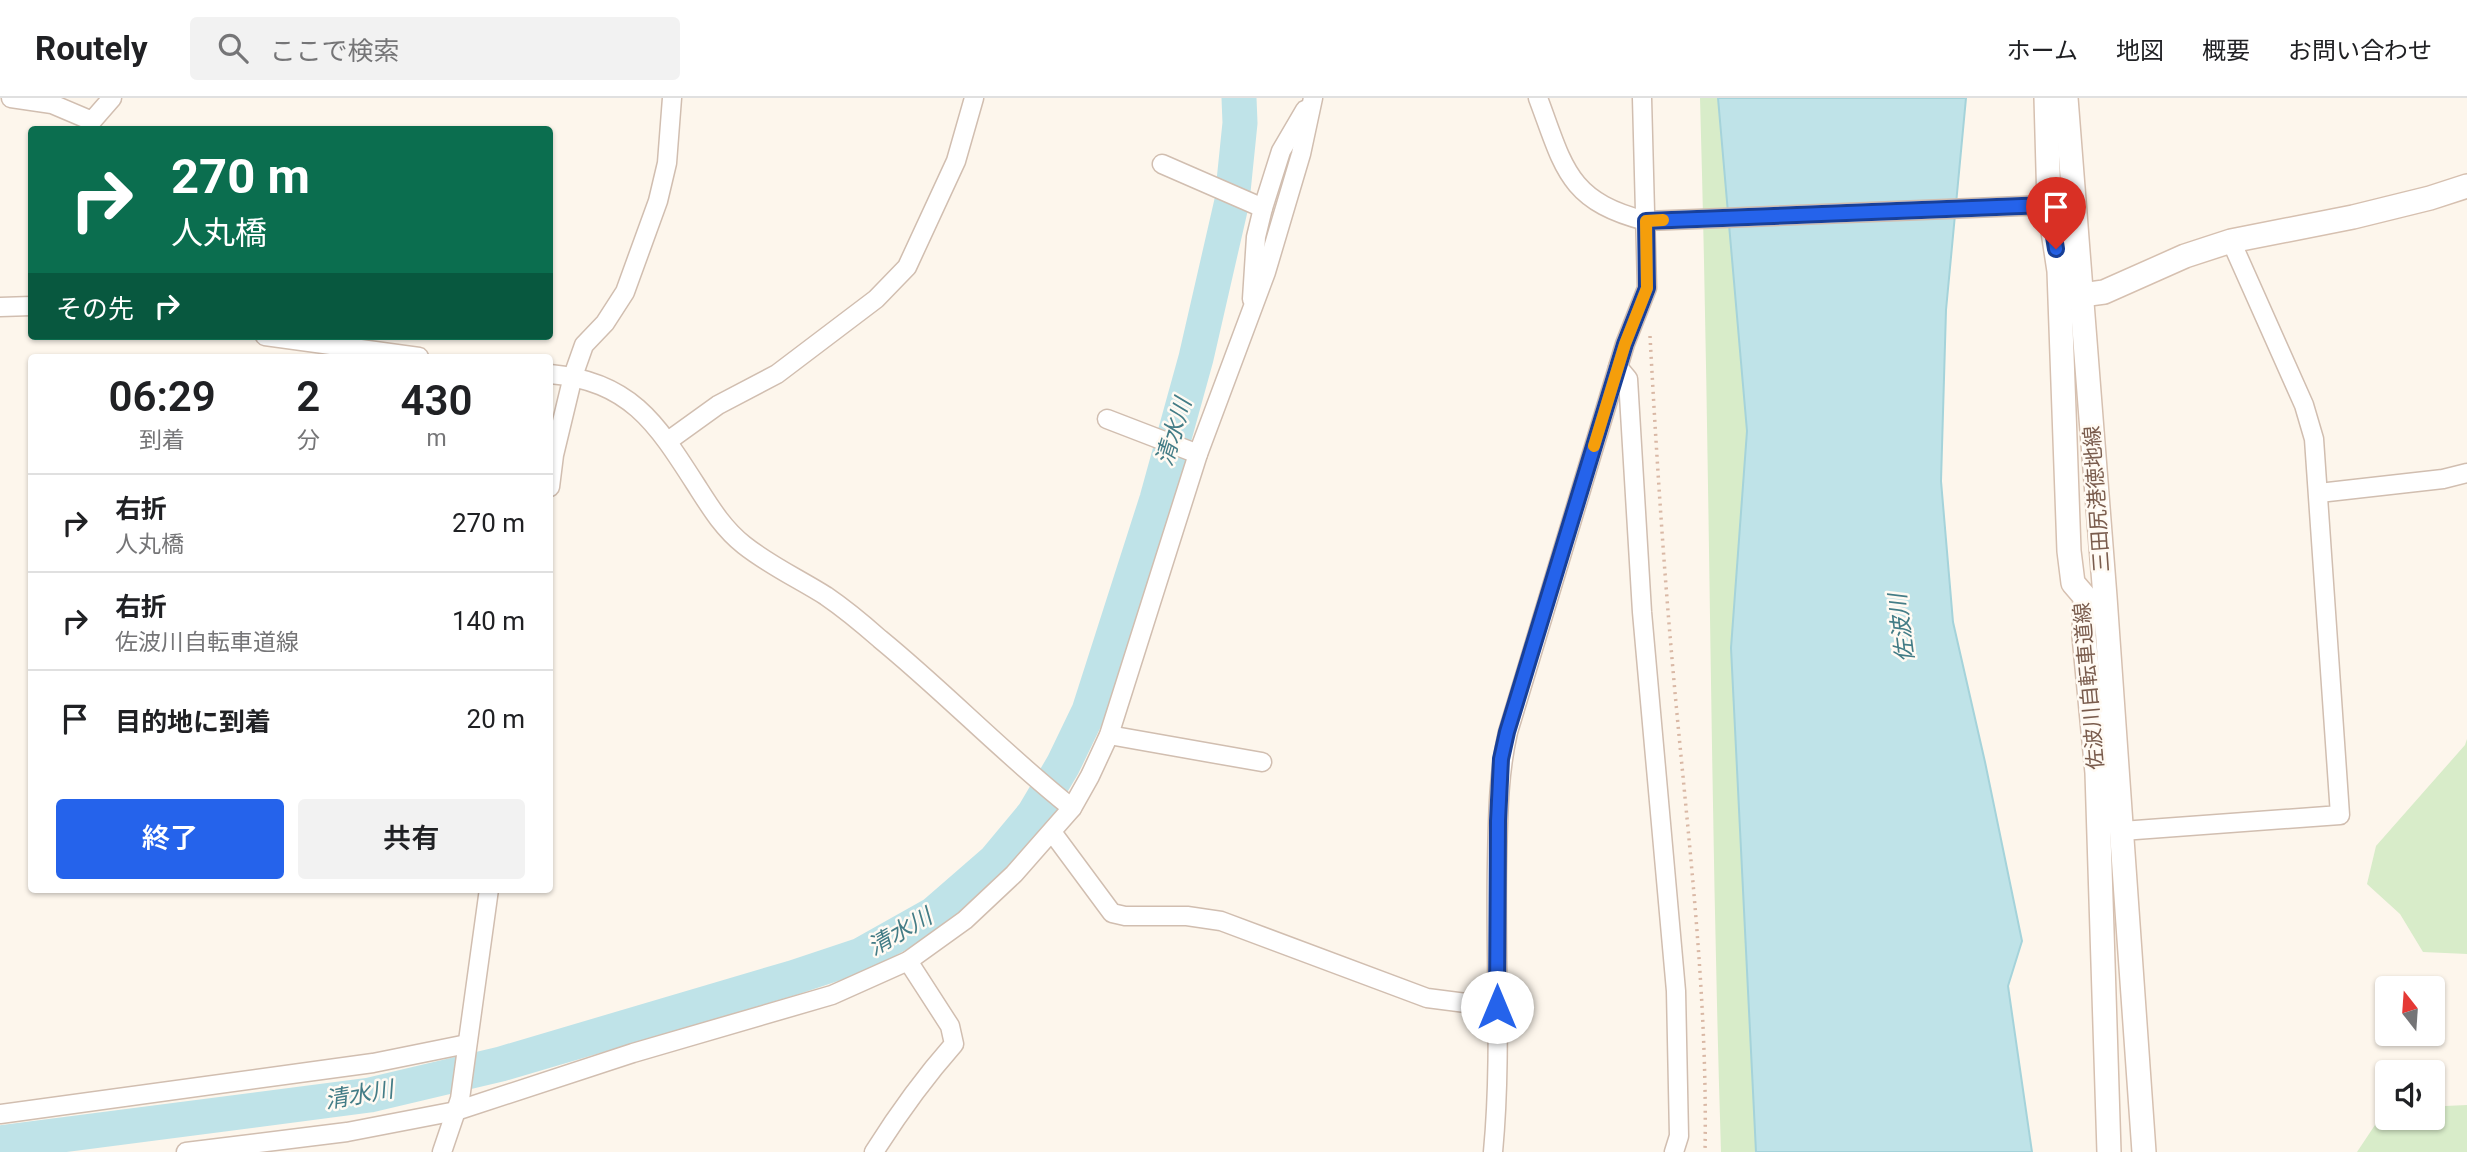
<!DOCTYPE html>
<html lang="ja">
<head>
<meta charset="utf-8">
<style>
  body { margin:0; font-family:Roboto,"Noto Sans JP",sans-serif; background:#f2f2f2; color:#202124; height:100vh; display:flex; flex-direction:column; font-size:26px; white-space:nowrap }
  * { box-sizing:border-box; margin:0 }
  p { font-size:23px; color:#757577 }
  .icon { flex:none; width:38px; height:38px; fill:none; stroke:currentColor; stroke-width:2; stroke-linecap:round; stroke-linejoin:round }
  .map { position:relative; flex:1; overflow:hidden }
  .panel { position:absolute; left:28px; top:256px; width:525px; height:539px; display:flex; flex-direction:column; background:#fff; border-radius:7px; box-shadow:0 2px 5px #0004 }
  .panel>* { flex:none }
  .top-card { position:absolute; left:28px; top:28px; width:525px; height:214px; border-radius:7px; box-shadow:0 2px 5px #0004; background:#0b6e4f; color:#fff; overflow:hidden }
  .needle { width:46px; rotate:343deg }
  .fabs { position:absolute; left:2375px; top:878px; display:grid; gap:14px }
  .fabs a { display:grid; place-items:center; width:70px; height:70px; border-radius:7px; background:#fff; box-shadow:0 2px 5px #0004; font-size:35px }
  .pin { position:absolute; display:grid; place-items:center; width:60px; height:60px; color:#fff; margin:-72px -30px; border-radius:50% 50% 50% 0; rotate:-45deg; box-shadow:0 0 7px #0007 }
  .pin .icon { rotate:45deg }
  .me { position:absolute; width:77px; margin:-38px; rotate:0deg; stroke-linejoin:round; filter:drop-shadow(0 0 5px #0008) }
  .turn { display:flex; align-items:center; gap:24px; height:147px; padding:0 28px; font-size:32px }
  .turn .icon { width:91px; height:91px; stroke-width:2.5 }
  .turn b { display:block; font-size:49px; line-height:60px }
  .then { display:flex; align-items:center; height:66px; padding:0 28px; background:#0003; gap:14px; font-size:26px }
  .eta { display:flex; justify-content:space-evenly; align-items:center; height:119px; text-align:center }
  .eta b { font-size:42px; font-weight:600; line-height:49px }
  .primary-button { display:flex; gap:14px; margin-top:auto; padding:14px 28px }
  .primary-button a { flex:1; height:80px; border-radius:7px; background:#2563eb; color:#fff; font-size:28px; font-weight:600; line-height:80px; text-align:center }
  .primary-button a+a { background:#f2f2f2; color:#202124 }
  ul { padding:0; list-style:none }
  li { display:flex; align-items:center; gap:21px; height:98px; padding:0 28px; border-top:2px solid #e0e0e0 }
  li div { flex:1 }
  li b { display:block; font-size:26px }
  li em { font-style:normal }
  header { display:flex; align-items:center; gap:42px; box-sizing:border-box; height:98px; padding:0 35px; background:#fff; border-bottom:2px solid #e0e0e0 }
  header strong { font-size:33px }
  nav { display:flex; gap:38px; margin-inline-start:auto; font-size:24px }
  .search { width:490px; height:63px; background:#f2f2f2; display:flex; align-items:center; gap:18px; box-sizing:border-box; padding:0 24px; border-radius:7px; color:#757577; font-size:26px }
  .map>svg:first-child { display:block }
  .green { fill:#d8ecc9 }
  .water { fill:#bfe3e8; stroke:#a5d3da; stroke-width:2 }
  .lines { fill:none; stroke-linecap:round; stroke-linejoin:round }
  .river { stroke:#bfe3e8; stroke-width:35 }
  .street-casing { stroke:#d1beb0; stroke-width:21 }
  .secondary-casing { stroke:#d6c0b0; stroke-width:26 }
  .path { stroke:#d9b8a5; stroke-width:3.5; stroke-dasharray:2 5; stroke-linecap:butt }
  .street { stroke:#fff; stroke-width:18 }
  .secondary { stroke:#fff; stroke-width:23 }
  .route-casing { stroke:#184099; stroke-width:18 }
  .route { stroke:#2563eb; stroke-width:12 }
  .slow { stroke:#f59e0b; stroke-width:12 }
  .labels { text-anchor:middle; dominant-baseline:central; stroke-width:5; stroke-linejoin:round; paint-order:stroke }
  .street-label { font-size:21px; fill:#7a5c4d; stroke:#fffaf3 }
  .water-label { font-size:23px; font-style:italic; fill:#437c86; stroke:#fffaf3 }
</style>
</head>
<body>
<header>
<strong>Routely</strong>
<div class="search"><svg class="icon" aria-label="search" viewBox="0 0 24 24"><circle cx="10" cy="10" r="6"/><path d="M15 15l6 6"/></svg>ここで検索</div>
<nav><a>ホーム</a><a>地図</a><a>概要</a><a>お問い合わせ</a></nav>
</header>
<div class="map">
<svg width="2467" height="1054" viewBox="0 0 2467 1054">
  <rect width="100%" height="100%" fill="#fdf6ec"/>
  <g class="green">
    <path d="M1700,0h18l29,333 -16,217 25,504h-35c-11,-351 -11,-703 -21,-1054z"/>
    <path d="M2467,641v215l-44,-2 -23,-38 -33,-30 9,-38 89,-101z"/>
    <path d="M2467,1007v47h-110l18,-27 24,-7h33l1,-9 12,-3z"/>
  </g>
  <path class="water" d="M1718,0h248l-20,212 -5,171 12,141 32,140 37,179 -14,45 24,166h-276l-25,-504 16,-217z"/>
  <g class="lines">
    <path class="river" d="M0,1045l370,-48 131,-31 291,-86 69,-23 73,-41 61,-53 39,-47 29,-49 26,-54 68,-212 39,-141 36,-157 8,-78 -1,-25"/>
    <g class="street-casing">
      <g id="street">
        <path d="M11,0l41,6 40,17 20,-23"/>
        <path d="M1538,0c26,69 29,103 108,123l403,-16"/>
        <path d="M1162,66l101,44"/>
        <path d="M1252,201l4,-62 7,-29 18,-57 24,-41"/>
        <path d="M0,209l32,-1"/>
        <path d="M265,238l154,21"/>
        <path d="M1618,269l10,12 14,233 34,379 3,145 -5,16"/>
        <path d="M550,276c81,7 107,50 148,114 14,22 26,41 46,57 25,20 55,34 82,51 19,13 37,28 54,43 66,54 125,116 192,169"/>
        <path d="M1107,321l91,35"/>
        <path d="M668,343l50,-36 59,-31 99,-75 31,-32 49,-106 18,-63"/>
        <path d="M550,389l4,-32 19,-79 11,-31 21,-22 20,-31 33,-91 9,-38 5,-65"/>
        <path d="M2319,395l124,-14 24,-6"/>
        <path d="M1109,637l153,27"/>
        <path d="M2122,733l218,-16 -26,-376 -10,-34 -73,-164"/>
        <path d="M1052,734l60,81 13,3h62l34,5 206,77 70,9"/>
        <path d="M0,1016l373,-51 94,-19"/>
        <path d="M186,1054l161,-20 109,-21 177,-58 199,-58 76,-34 57,-41 49,-46 58,-66 18,-32 19,-41 89,-281 68,-182 35,-118 12,-56"/>
        <path d="M442,1054l18,-53 29,-210"/>
        <path d="M874,1054c24,-38 50,-74 80,-108l-4,-18 -42,-65"/>
        <path d="M1493,1054c9,-95 2,-192 4,-288 1,-44 1,-89 11,-132l117,-388 22,-56 -5,-190"/>
      </g>
    </g>
    <g class="secondary-casing">
      <g id="secondary">
        <path d="M2046,0l3,107 10,66 10,280 4,32 12,14 -1,39 13,137 12,379"/>
        <path d="M2066,0l39,499 39,555"/>
        <path d="M2082,197l22,-3 81,-36 46,-15 122,-24 77,-19 37,-12"/>
      </g>
    </g>
    <path class="path" d="M1650,238c6,111 13,222 23,334 14,160 35,321 32,482"/>
    <use href="#street" class="street"/>
    <use href="#secondary" class="secondary"/>
  </g>
  <g class="lines">
    <g class="route-casing">
      <path id="route" d="M1497,909l1,-186 3,-62 6,-27 118,-388 22,-56 -1,-67 403,-16 7,44"/>
    </g>
    <use href="#route" class="route"/>
    <path class="slow" d="M1594,348l31,-102 22,-56 -1,-67 17,-1"/>
  </g>
  <g class="labels">
    <g class="street-label">
      <text transform="translate(2097 401) rotate(-94)">三田尻港徳地線</text>
      <text transform="translate(2089 588) rotate(-95)">佐波川自転車道線</text>
    </g>
    <g class="water-label">
      <text transform="translate(1174 334) rotate(-73)">清水川</text>
      <text transform="translate(1902 530) rotate(-97)">佐波川</text>
      <text transform="translate(900 834) rotate(-30)">清水川</text>
      <text transform="translate(359 997) rotate(-10)">清水川</text>
    </g>
  </g>
</svg>
<div class="fabs">
<a><svg class="needle" viewBox="-14 -14 28 28"><path d="M0-13l5 13h-10z" fill="#e53935"/><path d="M0 13l5-13h-10z" fill="#757577"/></svg></a>
<a><svg class="icon" aria-label="sound" viewBox="0 0 24 24"><path d="M4 9h4l5-4v14l-5-4H4zM17 9q2 3 0 6"/></svg></a>
</div>
<div class="pin" style="left:2056px;top:151px;background:#d93025"><svg class="icon" aria-label="arrive" viewBox="0 0 24 24"><path d="M6 21V4h12l-3 4 3 4H6"/></svg></div>
<svg class="me" style="left:1497px;top:909px" viewBox="-20 -20 40 40"><circle r="19" fill="#fff"/><path d="M0-13L10 11 0 6-10 11z" fill="#2563eb"/></svg>
<div class="top-card">
<div class="turn"><svg class="icon" aria-label="right" viewBox="0 0 24 24"><path d="M7 20v-9h11M14 6l5 5-5 5"/></svg><div><b>270 m</b>人丸橋</div></div>
<div class="then">その先<svg class="icon" aria-label="right" viewBox="0 0 24 24"><path d="M7 20v-9h11M14 6l5 5-5 5"/></svg></div>
</div>
<section class="panel">
<div class="eta">
<div><b>06:29</b><p>到着</p></div>
<div><b>2</b><p>分</p></div>
<div><b>430</b><p>m</p></div>
</div>
<ul>
<li><svg class="icon" aria-label="right" viewBox="0 0 24 24"><path d="M7 20v-9h11M14 6l5 5-5 5"/></svg><div><b>右折</b><p>人丸橋</p></div><em>270 m</em></li>
<li><svg class="icon" aria-label="right" viewBox="0 0 24 24"><path d="M7 20v-9h11M14 6l5 5-5 5"/></svg><div><b>右折</b><p>佐波川自転車道線</p></div><em>140 m</em></li>
<li><svg class="icon" aria-label="arrive" viewBox="0 0 24 24"><path d="M6 21V4h12l-3 4 3 4H6"/></svg><div><b>目的地に到着</b></div><em>20 m</em></li>
</ul>
<div class="primary-button"><a>終了</a><a>共有</a></div>
</section>
</div>
</body>
</html>
